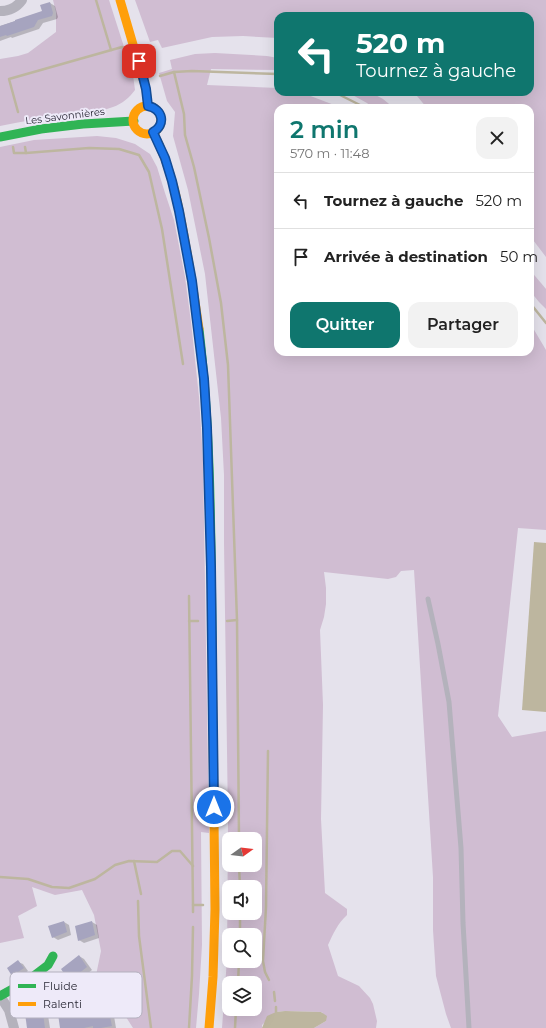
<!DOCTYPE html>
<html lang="fr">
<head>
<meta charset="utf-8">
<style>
  body { margin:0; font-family:Montserrat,sans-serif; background:#f2f2f2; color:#222; height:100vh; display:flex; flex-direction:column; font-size:15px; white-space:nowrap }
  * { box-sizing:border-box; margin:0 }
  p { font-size:13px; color:#767676 }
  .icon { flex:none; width:22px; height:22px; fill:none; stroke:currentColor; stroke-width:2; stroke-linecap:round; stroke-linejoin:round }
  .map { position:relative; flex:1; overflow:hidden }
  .drawer { position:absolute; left:274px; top:104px; width:260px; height:252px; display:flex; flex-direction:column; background:#fff; border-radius:12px; box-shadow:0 4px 16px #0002 }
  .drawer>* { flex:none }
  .top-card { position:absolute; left:274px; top:12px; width:260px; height:84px; border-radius:12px; box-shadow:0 4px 16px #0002; background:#0f766e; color:#fff; overflow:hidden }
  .needle { width:26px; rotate:75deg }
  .fabs { position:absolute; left:222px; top:832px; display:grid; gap:8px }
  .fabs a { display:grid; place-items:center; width:40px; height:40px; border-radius:8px; background:#fff; box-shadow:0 4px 16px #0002; font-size:20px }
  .pin { position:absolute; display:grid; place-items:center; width:34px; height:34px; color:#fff; margin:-17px; border-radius:8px; box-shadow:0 2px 6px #0006 }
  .me { position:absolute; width:44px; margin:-22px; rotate:0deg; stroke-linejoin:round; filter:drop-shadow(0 0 3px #0008) }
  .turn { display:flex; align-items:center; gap:14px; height:84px; padding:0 16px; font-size:18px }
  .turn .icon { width:52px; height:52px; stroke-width:2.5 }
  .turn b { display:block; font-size:28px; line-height:34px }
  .round { display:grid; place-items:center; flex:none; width:42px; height:42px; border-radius:12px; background:#f2f2f2 }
  .summary { display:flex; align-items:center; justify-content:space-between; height:68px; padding:0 16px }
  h1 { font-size:24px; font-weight:600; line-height:30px; color:#0f766e }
  .button { display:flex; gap:8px; margin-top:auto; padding:8px 16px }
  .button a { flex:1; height:46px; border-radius:12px; background:#0f766e; color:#fff; font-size:16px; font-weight:600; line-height:46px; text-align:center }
  .button a+a { background:#f2f2f2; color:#222 }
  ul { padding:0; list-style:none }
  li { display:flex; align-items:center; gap:12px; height:56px; padding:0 16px; border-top:1px solid #e0e0e0 }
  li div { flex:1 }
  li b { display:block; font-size:15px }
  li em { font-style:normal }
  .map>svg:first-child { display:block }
  .green { fill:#d0bdd2; fill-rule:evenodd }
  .water { fill:#bdb69f }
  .shadow { fill:#0003 }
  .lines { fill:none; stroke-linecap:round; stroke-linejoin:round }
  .stream { stroke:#bdb69f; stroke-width:2.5 }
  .building { fill:#a6a4bf }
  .lane { stroke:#b4b2bc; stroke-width:5 }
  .street { stroke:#b4b2bc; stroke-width:10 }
  .fast { stroke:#30b455; stroke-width:9 }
  .slow { stroke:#ff9f0a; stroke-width:9 }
  .route-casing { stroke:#114b97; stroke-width:10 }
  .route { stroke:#1a73e8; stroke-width:7 }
  .labels { text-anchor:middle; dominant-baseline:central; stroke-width:4; stroke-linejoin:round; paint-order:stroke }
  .street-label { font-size:10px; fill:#2a2936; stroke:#eeeaf9 }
  .key { fill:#eeeaf9; stroke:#b3b0be; stroke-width:1 }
  .key-label { font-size:11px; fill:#2a2936 }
</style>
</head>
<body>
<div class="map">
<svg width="546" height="1028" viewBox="0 0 546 1028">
  <rect width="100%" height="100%" fill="#e5e2ec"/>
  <g class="green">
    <path d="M53,0h56l24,75 2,15c-5,7 -13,14 -22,17 -16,6 -35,7 -52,9 -20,2 -41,6 -61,10v-67l18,-3 10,-3 28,-21v-20z"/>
    <path d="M135,0h411v257l-16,-21v-128h-103l-10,-12 -5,-4h118v-76h-252v22l-35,-2 -31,1 -50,11 -4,-8 -8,2z"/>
    <path d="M215,53l52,3 11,2v12l-67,-1 -4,16 71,3v4h22l8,3 34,13h-64v244h252v-29l16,27v180l-28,-2 -20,188 14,21 34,-6v297h-95l-5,-14 -10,-38 -3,-46v-53l-19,-307 -13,1 -5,6 -8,2 -64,-7 2,16v16l-2,13 -4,13 3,75 -2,114 4,74 22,16v6c-9,8 -14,19 -19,30l10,31 21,10 11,12 3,6 4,17 -1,7h-62l12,-7 -4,-9 -37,-1 -9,1 -14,13v3h-40l5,-69 1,-139 -4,-277v-68l-3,-57 -16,-144 -17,-84 -15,-54 2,-24 -8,-11 -8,-28 13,-4 -2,-9 25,-6zM229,839h26v26h-26zM229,887h26v26h-26zM229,935h26v26h-26zM229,983h26v26h-26z"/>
    <path d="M347,92h23l13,7 11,9h-21l-6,-5z"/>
    <path d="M97,136l19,2 19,6 15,10 7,13 8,26 9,27 11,57 6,45 8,75 4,63 6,373 -8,-1 1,113 -3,49 -3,34h-63l-7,-11 -32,-32 7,-34 -7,-36 -12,-25 -27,5 -23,-8 5,19 -19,10 6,22 -24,5v-796l34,-7z"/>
    <path d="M530,270l16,19v20l-7,-7 -9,-11z"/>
  </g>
  <g class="water">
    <path d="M534,542l12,1v169l-24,-2z"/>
    <path d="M285,1011l36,1 6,4 -1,5 -12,7h-52l5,-12 9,-4z"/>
  </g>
  <g class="shadow">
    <path d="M50,3l5,3 3,11 -1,2 -14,4 -4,6 -27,9 -1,-1 -11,4v-15l43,-14z"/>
    <path d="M64,922l5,3 2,10 -13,5 -5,-3z"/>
    <path d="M92,922l5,3 2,13 -15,5 -5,-3z"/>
    <path d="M79,956l5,3 8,11 -17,13 -5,-3z"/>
    <path d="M18,962l5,2 5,7 -10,7 -5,-3z"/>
    <path d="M100,1005l5,3h3l5,2 3,18h-55l14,-16 6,3 2,3 11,-10z"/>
    <path d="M25,1007h17l5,2 3,19h-22z"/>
  </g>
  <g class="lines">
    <g class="stream">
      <path d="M96,0l15,50"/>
      <path d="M174,72l10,42 1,21 9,32 15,71 12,65 7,62 9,255 2,219"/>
      <path d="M160,76l14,-4 18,-1 86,3"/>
      <path d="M334,92l32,16"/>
      <path d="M18,112l-9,-33 113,-32"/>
      <path d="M13,147l1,6h12"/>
      <path d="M25,147l1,6 63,-5 30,1 20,6 10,17 13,57 21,135"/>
      <path d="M530,303l16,20"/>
      <path d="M189,596l4,309h10"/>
      <path d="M189,621h9"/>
      <path d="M227,621l10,-1"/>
      <path d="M268,751l-2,156 -3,54 2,11 4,8"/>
      <path d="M134,861l7,33"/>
      <path d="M239,865l1,22"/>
      <path d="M0,877l28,2 24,8 17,1 26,-9 20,-14 14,-4 28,1 15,-11h8l13,15"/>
      <path d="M138,901l1,35 12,92"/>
      <path d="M193,912v-7"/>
      <path d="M240,935v-22"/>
      <path d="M238,983l1,-22"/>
      <path d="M274,992l1,9"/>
      <path d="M276,1007v5"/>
      <path d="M189,1028l3,-52 1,-49"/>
      <path d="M235,1028l1,-19"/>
    </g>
  </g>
  <g class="building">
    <path d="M50,2l3,11 -1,3 -14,4 -4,7 -27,9 -1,-1 -6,2v-11l15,-5v-1l27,-9 -2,-6z"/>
    <path d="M64,921l3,11 -15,6 -4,-12z"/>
    <path d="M92,921l3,14 -17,6 -3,-15z"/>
    <path d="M79,955l8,12 -18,14 -8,-12z"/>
    <path d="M18,960l6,8 -12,8 -5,-8z"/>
    <path d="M100,1004l1,4 7,-1 4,19 -11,2h-8v-2l-9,2h-24l-2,-14 18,-3 5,7 9,-7 -2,-3h5v-3z"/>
    <path d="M24,1006h18l3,22h-18z"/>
  </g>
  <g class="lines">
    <path class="lane" d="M428,599l10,45 11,58 12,146 2,75 6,105"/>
    <g class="street">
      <path d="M0,11c9,0 17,-4 22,-11"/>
      <path d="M0,996l9,14 5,18"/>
    </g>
    <g class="fast">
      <path d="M0,137l41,-8 42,-5 51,-3"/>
      <path d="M199,329c12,103 12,207 13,310"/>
      <path d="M0,996l27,-15 21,-16 5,-9"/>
    </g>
    <g class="slow">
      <path d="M120,0l26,89 2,17"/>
      <circle cx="147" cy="120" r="14"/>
      <path d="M153,132c19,36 26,75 33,115 5,27 9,54 13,82"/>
      <path d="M209,1028l4,-51 2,-68 -3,-270"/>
    </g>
  </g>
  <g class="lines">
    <g class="route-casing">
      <path id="route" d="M139,61l7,28 2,17c15,3 18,19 5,26l12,26 7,23 7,30 13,70 12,98 3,49 4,139 3,240"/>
    </g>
    <use href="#route" class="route"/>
  </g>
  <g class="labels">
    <g class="street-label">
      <text transform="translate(65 116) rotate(-7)">Les Savonnières</text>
    </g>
  </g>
  <rect x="10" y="972" width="132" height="46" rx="6" class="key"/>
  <rect x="18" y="984" width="18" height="4" fill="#30b455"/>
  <rect x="18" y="1002" width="18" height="4" fill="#ff9f0a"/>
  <g class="key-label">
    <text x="43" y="990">Fluide</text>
    <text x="43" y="1008">Ralenti</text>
  </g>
</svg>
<div class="fabs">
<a><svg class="needle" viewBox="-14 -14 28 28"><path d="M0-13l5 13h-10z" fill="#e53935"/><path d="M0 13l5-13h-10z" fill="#767676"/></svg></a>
<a><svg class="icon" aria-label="sound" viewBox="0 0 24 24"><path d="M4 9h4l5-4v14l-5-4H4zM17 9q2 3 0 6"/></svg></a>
<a><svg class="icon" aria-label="search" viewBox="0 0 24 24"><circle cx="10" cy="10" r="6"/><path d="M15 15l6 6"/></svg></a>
<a><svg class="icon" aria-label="layers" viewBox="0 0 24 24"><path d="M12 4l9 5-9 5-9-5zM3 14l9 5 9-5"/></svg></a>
</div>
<div class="pin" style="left:139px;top:61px;background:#d93025"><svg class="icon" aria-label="arrive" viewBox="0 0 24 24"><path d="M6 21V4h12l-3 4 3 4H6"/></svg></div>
<svg class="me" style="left:214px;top:807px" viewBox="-20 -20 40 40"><circle r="17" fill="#1a73e8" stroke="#fff" stroke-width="3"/><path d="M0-11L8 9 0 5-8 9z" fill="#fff"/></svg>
<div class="top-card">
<div class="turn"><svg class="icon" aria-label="left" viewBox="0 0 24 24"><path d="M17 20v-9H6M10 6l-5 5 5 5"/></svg><div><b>520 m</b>Tournez à gauche</div></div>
</div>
<section class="drawer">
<div class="summary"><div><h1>2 min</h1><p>570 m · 11:48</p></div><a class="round"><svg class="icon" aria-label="close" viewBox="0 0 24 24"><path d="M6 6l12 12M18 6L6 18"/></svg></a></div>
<ul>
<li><svg class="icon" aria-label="left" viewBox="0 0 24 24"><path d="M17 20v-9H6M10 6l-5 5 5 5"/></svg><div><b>Tournez à gauche</b></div><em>520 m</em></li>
<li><svg class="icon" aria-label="arrive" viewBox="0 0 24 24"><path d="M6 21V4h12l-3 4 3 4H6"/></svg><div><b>Arrivée à destination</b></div><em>50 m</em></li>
</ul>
<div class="button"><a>Quitter</a><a>Partager</a></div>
</section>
</div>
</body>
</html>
